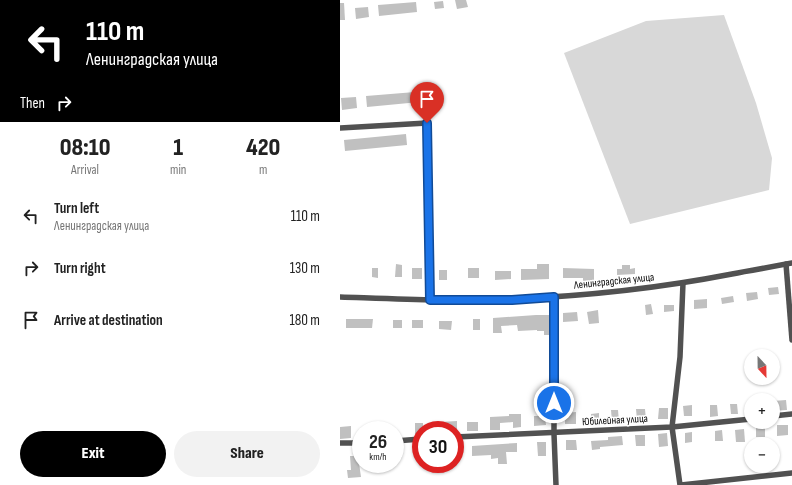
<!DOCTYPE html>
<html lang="en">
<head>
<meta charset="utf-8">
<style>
  body { margin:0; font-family:"Sofia Sans Condensed",sans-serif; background:#f2f2f2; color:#222; height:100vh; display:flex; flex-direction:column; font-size:15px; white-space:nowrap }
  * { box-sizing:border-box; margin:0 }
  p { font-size:13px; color:#767676 }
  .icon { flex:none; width:22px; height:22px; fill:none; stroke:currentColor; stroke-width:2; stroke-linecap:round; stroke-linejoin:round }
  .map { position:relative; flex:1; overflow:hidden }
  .side { display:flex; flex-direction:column; background:#fff; width:340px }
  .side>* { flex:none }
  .hud { background:#000; color:#fff; overflow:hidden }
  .needle { width:26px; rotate:158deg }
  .controls { position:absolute; left:404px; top:349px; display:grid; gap:8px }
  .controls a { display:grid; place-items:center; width:36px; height:36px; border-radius:50%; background:#fff; box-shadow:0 1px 3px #0004; font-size:20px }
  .speed { position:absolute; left:12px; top:421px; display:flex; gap:8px; font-size:20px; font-weight:700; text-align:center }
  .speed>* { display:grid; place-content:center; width:52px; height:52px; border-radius:50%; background:#fff; box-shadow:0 1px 3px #0004; line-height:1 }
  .speed small { font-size:10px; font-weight:400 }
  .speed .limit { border:6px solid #d22; background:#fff; color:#111 }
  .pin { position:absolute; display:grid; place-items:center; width:34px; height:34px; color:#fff; margin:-41px -17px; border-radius:50% 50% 50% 0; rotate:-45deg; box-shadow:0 0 4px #0007 }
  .pin .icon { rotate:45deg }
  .me { position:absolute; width:44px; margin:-22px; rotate:0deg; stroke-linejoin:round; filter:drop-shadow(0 0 3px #0008) }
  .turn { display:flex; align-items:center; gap:14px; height:84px; padding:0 20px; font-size:18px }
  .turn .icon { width:52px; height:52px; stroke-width:2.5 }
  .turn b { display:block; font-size:28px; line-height:34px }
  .then { display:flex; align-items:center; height:38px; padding:0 20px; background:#0003; gap:8px; font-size:15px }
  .eta { display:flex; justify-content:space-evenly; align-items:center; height:68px; text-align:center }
  .eta b { font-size:24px; font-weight:800; line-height:28px }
  .primary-button { display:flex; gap:8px; margin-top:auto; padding:8px 20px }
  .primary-button a { flex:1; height:46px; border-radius:24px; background:#000; color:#fff; font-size:16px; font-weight:800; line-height:46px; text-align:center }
  .primary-button a+a { background:#f2f2f2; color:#222 }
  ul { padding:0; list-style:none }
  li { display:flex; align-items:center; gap:12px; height:52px; padding:0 20px }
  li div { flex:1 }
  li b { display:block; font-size:15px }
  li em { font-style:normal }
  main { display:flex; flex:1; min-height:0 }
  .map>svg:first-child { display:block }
  .green { fill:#d8d8d8 }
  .building { fill:#c0c0c0 }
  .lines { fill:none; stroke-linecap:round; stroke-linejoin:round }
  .minor { stroke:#515151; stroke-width:5.5 }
  .route-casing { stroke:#114b97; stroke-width:10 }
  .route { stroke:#1a73e8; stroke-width:7 }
  .labels { text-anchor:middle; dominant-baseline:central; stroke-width:3; stroke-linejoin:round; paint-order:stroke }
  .street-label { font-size:11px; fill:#000; stroke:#fff }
</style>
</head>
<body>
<main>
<section class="side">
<div class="hud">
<div class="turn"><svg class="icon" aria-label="left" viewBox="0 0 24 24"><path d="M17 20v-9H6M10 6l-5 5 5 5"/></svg><div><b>110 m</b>Ленинградская улица</div></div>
<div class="then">Then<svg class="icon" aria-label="right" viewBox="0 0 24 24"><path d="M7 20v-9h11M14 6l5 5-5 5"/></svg></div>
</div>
<div class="eta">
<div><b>08:10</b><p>Arrival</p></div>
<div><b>1</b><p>min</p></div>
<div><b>420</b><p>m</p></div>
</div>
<ul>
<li><svg class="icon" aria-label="left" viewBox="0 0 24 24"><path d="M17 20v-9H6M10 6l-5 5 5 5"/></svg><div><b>Turn left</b><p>Ленинградская улица</p></div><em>110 m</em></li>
<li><svg class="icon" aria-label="right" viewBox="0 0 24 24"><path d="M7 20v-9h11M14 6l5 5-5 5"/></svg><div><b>Turn right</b></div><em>130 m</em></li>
<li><svg class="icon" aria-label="arrive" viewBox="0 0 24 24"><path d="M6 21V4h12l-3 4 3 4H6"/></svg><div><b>Arrive at destination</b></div><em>180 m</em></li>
</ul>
<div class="primary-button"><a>Exit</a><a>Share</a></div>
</section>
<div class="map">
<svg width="452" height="485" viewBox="0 0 452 485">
  <rect width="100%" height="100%" fill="#fff"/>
  <path class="green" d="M384,15l32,88 16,55 -3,32 -139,34 -66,-171 82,-32z"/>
  <g class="building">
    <path d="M115,0h11l2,7 -11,2z"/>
    <path d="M103,1l1,7 -9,1 -1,-7z"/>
    <path d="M76,2l1,10 -38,4 -1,-11z"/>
    <path d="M0,3h4l1,17h-5z"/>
    <path d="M28,7l1,10 -13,2 -1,-11z"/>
    <path d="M90,90v11l-63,6 -1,-11 49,-4v-1z"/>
    <path d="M16,97l1,11 -15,2 -1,-12z"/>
    <path d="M66,134l1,11 -62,6 -1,-11z"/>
    <path d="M56,264l6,1v12h-7z"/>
    <path d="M197,264h12v15l-28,1v-11h16z"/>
    <path d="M282,265h8v4l5,-1v6l-18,1v-6h5z"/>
    <path d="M32,268h6v10l-6,-1z"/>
    <rect x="72" y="268" width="10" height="11"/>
    <rect x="128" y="268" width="11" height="10"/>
    <path d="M223,268l31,1v12h-11v-3h-20z"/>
    <rect x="99" y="270" width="8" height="10"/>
    <path d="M155,271h16v8l-16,1z"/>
    <path d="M438,287l1,7 -10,1 -1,-7z"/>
    <path d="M417,292l1,7 -11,2 -1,-8z"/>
    <path d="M393,296l1,6 -12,2 -1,-6z"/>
    <path d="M367,299v9l-13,1v-9z"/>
    <path d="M311,304l2,10 -7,1 -1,-10z"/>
    <path d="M324,305h10v6l-10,1z"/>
    <path d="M258,310l1,13 -10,1 -2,-12z"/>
    <path d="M237,312l1,9 -15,1v-9z"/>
    <path d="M196,315h13v20h-5v-4h-7v-1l-19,1 -1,-6 -16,1 1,7h-9v-15z"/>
    <path d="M6,319h27l-1,9h-26z"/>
    <rect x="133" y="319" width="7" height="11"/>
    <rect x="53" y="320" width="9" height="8"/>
    <rect x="72" y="320" width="11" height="8"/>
    <path d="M99,321h13l-1,9 -12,-1z"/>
    <path d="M446,400l1,10 -14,1v-10z"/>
    <path d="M390,404h7l1,10h-7z"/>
    <path d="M352,405v11h-8l-1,-10z"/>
    <path d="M370,405h7l1,11 -8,1z"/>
    <path d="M319,408h9v11h-10z"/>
    <path d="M296,409h9l1,11h-9z"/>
    <path d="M271,410h7l1,12h-7z"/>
    <path d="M236,412v12h-11v-11z"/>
    <path d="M259,413v10l-7,1 -1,-10z"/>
    <path d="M169,414h12v13l-8,1v-6l-13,1v7h-10v-13l19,-1z"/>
    <path d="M194,416h11l1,9 -12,1z"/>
    <path d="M117,421v9h-17v-8z"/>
    <rect x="127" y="422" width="11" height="9"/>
    <path d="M75,423h8v7h-2v4h-6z"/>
    <path d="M437,425h11v10l-11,1z"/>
    <path d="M11,426v12l-11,1v-12z"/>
    <rect x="416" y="427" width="9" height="10"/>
    <path d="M404,429l1,13h-9l-1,-12z"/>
    <path d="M382,430l1,11h-8v-10z"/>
    <path d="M352,432v10l-7,1v-10z"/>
    <path d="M327,433l1,13 -9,1 -1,-13z"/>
    <path d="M295,435h10v11h-9z"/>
    <path d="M282,436l1,9 -23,2v2l-8,1 -1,-9 17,-1v-3z"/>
    <path d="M226,440h10l1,10h-11z"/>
    <path d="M197,442h9v14h-8z"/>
    <path d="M177,443v9h-11l1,12h-9v-6l-7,1v-4l-19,1v-10z"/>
    <path d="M55,449h6l1,9 -7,1z"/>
    <path d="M10,456h8l3,21 -13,1 -1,-8h4z"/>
  </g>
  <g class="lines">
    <g class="minor">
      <path d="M0,128l87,-5 3,177"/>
      <path d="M446,264l6,76"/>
      <path d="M0,297c57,2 115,5 173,2 74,-3 147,-11 219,-25 20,-4 40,-7 60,-11"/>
      <path d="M214,297v137l2,51"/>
      <path d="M433,416l19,-2"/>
      <path d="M115,437l217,-10 79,-8"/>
      <path d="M55,441l26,-2"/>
      <path d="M0,443h21"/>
      <path d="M340,485l-8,-58 8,-70 3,-74"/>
      <path d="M341,485l111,-12"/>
    </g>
  </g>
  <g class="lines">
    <g class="route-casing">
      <path id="route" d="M87,123l3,177h82l42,-3v106"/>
    </g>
    <use href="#route" class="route"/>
  </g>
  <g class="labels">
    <g class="street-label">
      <text transform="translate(274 281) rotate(-6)">Ленинградская улица</text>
      <text transform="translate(275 420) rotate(-3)">Юбилейная улица</text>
    </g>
  </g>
</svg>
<div class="controls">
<a><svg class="needle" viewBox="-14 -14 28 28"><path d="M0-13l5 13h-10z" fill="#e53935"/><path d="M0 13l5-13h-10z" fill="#767676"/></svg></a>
<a>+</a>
<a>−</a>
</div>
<div class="speed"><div>26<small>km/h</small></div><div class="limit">30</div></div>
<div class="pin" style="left:87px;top:123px;background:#d93025"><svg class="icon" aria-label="arrive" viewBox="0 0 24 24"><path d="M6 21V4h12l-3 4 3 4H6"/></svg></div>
<svg class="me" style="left:214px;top:403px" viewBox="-20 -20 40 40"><circle r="17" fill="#1a73e8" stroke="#fff" stroke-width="3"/><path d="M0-11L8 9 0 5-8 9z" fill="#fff"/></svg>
</div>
</main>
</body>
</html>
